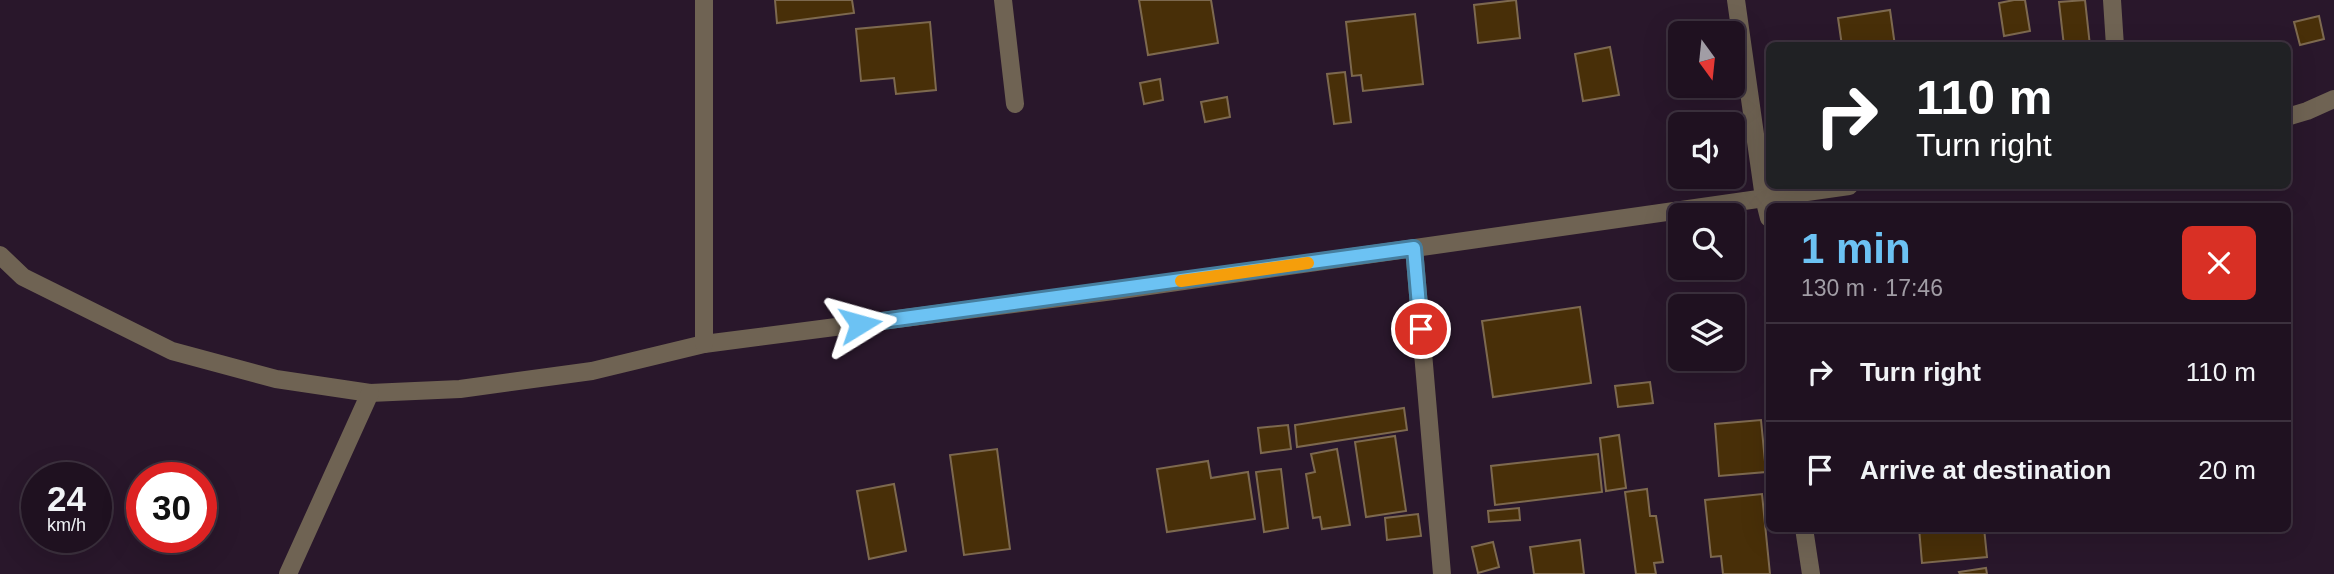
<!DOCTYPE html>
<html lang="en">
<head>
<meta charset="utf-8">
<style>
  body { margin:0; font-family:Helvetica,sans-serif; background:#271a29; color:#f1f3f6; height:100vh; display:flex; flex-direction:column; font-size:26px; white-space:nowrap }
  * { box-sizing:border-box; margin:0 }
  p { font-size:23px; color:#a19da5 }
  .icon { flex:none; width:38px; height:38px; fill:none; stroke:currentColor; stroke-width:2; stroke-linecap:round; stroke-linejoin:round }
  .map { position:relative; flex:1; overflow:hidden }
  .drawer { position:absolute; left:1766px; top:203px; width:525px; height:329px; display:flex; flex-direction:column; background:#1f1120; border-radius:10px; box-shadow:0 7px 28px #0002,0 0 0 2px #3c313e }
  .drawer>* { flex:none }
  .guide { position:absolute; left:1766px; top:42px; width:525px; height:147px; border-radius:10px; box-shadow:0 7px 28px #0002,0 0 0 2px #3c313e; background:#202124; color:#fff; overflow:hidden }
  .needle { width:46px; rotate:165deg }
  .buttons { position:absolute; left:1668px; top:21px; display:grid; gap:14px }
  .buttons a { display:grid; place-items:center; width:77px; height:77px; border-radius:10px; background:#1f1120; box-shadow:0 7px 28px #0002,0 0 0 2px #3c313e; font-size:35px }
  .speed { position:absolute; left:21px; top:462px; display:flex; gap:14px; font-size:35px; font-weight:700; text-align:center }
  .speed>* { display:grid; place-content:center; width:91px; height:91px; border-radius:50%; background:#1f1120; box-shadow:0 7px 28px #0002,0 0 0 2px #3c313e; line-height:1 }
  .speed small { font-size:18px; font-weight:400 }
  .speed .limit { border:10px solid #d22; background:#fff; color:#111 }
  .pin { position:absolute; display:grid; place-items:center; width:60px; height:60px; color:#fff; margin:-30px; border:4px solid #fff; border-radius:50%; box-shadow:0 2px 7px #0007 }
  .me { position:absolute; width:77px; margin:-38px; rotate:82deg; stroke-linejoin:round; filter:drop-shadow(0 0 5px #0008) }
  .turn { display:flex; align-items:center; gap:24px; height:147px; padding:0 35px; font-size:32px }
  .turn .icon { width:91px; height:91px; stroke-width:2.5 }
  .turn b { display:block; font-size:49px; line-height:60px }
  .round { display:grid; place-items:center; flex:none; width:74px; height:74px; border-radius:10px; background:#271a29 }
  .overview { display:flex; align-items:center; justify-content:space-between; height:119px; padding:0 35px }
  h1 { font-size:42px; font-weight:700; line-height:52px; color:#6cc2f3 }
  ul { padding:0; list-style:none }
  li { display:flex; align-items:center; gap:21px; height:98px; padding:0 35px; border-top:2px solid #3c313e }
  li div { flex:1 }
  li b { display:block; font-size:26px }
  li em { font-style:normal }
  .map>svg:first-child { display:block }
  .building { fill:#482f08; stroke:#7d694f; stroke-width:2 }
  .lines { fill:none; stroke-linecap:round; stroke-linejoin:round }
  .minor { stroke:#6f6353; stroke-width:18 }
  .route-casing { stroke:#467e9e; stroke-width:18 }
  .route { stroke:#6cc2f3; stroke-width:12 }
  .slow { stroke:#f59e0b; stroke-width:12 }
</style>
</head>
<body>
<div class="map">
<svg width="2334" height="574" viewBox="0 0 2334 574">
  <rect width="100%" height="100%" fill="#29172b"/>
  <g class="building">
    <path d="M775,0h77l2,13 -77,10z"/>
    <path d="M1139,0h72l7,43 -70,12z"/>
    <path d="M1516,0l4,38 -42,5 -4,-38z"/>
    <path d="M2014,0h11l5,31 -26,5 -5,-33z"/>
    <path d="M2085,0l5,46h-26l-5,-44z"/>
    <path d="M1890,10l5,36h-53l-4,-28z"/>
    <path d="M1415,14l8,70 -60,7 -2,-16 -9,1 -6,-54z"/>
    <path d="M2319,16l5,23 -24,6 -6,-23z"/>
    <path d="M930,22l6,68 -40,4 -2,-16 -33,3 -5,-52z"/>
    <path d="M1610,47l9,48 -36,6 -8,-47z"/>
    <path d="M1345,72l6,50 -17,2 -7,-50z"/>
    <path d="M1160,79l3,21 -19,4 -4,-21z"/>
    <path d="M1227,97l3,20 -25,5 -4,-20z"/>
    <path d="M1580,307l11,76 -98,14 -11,-76z"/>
    <path d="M1650,382l3,21 -35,4 -3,-21z"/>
    <path d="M1404,408l3,22 -110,17 -2,-22z"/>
    <path d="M1761,420l5,52 -47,4 -4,-52z"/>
    <path d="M1288,425l3,24 -30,4 -3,-25z"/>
    <path d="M1619,435l7,53 -20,3 -6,-53z"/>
    <path d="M1395,436l11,75 -40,6 -11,-75z"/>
    <path d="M997,449l13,100 -46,6 -14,-100z"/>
    <path d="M1337,449l13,76 -28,4 -2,-12 -7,1 -7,-44 9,-2 -4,-18z"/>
    <path d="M1598,454l4,38 -107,13 -4,-39z"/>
    <path d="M1208,461l3,17 37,-6 7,47 -88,13 -10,-63z"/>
    <path d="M1281,469l7,59 -24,4 -8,-60z"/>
    <path d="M894,484l12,67 -37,8 -12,-68z"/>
    <path d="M1647,489l3,27h6l7,46 -9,1 2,11h-20l-11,-82z"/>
    <path d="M1762,494l8,80h-47l-2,-18 -10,1 -6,-57z"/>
    <path d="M1519,508l1,12 -31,2 -1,-11z"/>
    <path d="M1418,514l3,22 -34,4 -2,-22z"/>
    <path d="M1919,528h65l3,29 -65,6z"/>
    <path d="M1580,540l4,34h-50l-4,-27z"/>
    <path d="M1493,542l6,25 -21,6 -6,-26z"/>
    <path d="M1986,568l1,6h-27l-1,-2z"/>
  </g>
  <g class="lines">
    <g class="minor">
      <path d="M1003,0l12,104"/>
      <path d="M1736,0l28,198 5,20"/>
      <path d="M2112,0l3,46"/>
      <path d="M2287,117l20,-6 27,-12"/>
      <path d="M1414,248l28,326"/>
      <path d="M0,255l23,22 149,74 104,28 94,14 90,-4 132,-18 112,-27 417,-54 728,-104"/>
      <path d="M704,344v-344"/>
      <path d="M1804,528l7,46"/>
      <path d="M288,574l82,-181"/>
    </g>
  </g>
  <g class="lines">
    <g class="route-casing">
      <path id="route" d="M860,324l554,-76 7,81"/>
    </g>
    <use href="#route" class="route"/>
    <path class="slow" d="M1181,281l127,-18"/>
  </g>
</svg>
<div class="buttons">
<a><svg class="needle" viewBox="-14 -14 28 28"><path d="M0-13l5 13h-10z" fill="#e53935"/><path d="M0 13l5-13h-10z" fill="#a19da5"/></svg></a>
<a><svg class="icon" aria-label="sound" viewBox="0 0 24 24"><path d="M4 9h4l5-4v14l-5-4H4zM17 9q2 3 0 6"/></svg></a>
<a><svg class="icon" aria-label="search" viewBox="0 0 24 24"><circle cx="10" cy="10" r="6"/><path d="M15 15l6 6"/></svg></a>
<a><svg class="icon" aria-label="layers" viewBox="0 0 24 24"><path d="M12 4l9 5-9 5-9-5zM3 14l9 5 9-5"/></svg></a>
</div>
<div class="speed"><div>24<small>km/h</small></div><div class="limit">30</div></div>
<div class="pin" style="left:1421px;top:329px;background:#d93025"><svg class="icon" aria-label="arrive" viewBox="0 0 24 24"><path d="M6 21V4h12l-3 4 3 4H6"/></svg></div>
<svg class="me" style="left:860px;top:324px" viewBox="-20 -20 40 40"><path d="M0-17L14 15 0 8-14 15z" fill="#6cc2f3" stroke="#fff" stroke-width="4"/></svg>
<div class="guide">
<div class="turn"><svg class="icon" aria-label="right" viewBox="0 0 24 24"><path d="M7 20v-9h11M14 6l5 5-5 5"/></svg><div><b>110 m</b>Turn right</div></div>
</div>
<section class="drawer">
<div class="overview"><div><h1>1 min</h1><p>130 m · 17:46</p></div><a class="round" style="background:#d93025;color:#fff"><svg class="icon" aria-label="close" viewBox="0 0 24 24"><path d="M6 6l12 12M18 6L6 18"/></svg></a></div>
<ul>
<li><svg class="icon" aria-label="right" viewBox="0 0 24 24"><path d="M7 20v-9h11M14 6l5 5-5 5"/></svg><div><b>Turn right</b></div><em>110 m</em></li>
<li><svg class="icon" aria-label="arrive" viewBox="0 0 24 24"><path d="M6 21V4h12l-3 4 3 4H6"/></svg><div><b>Arrive at destination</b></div><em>20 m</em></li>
</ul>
</section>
</div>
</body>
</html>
